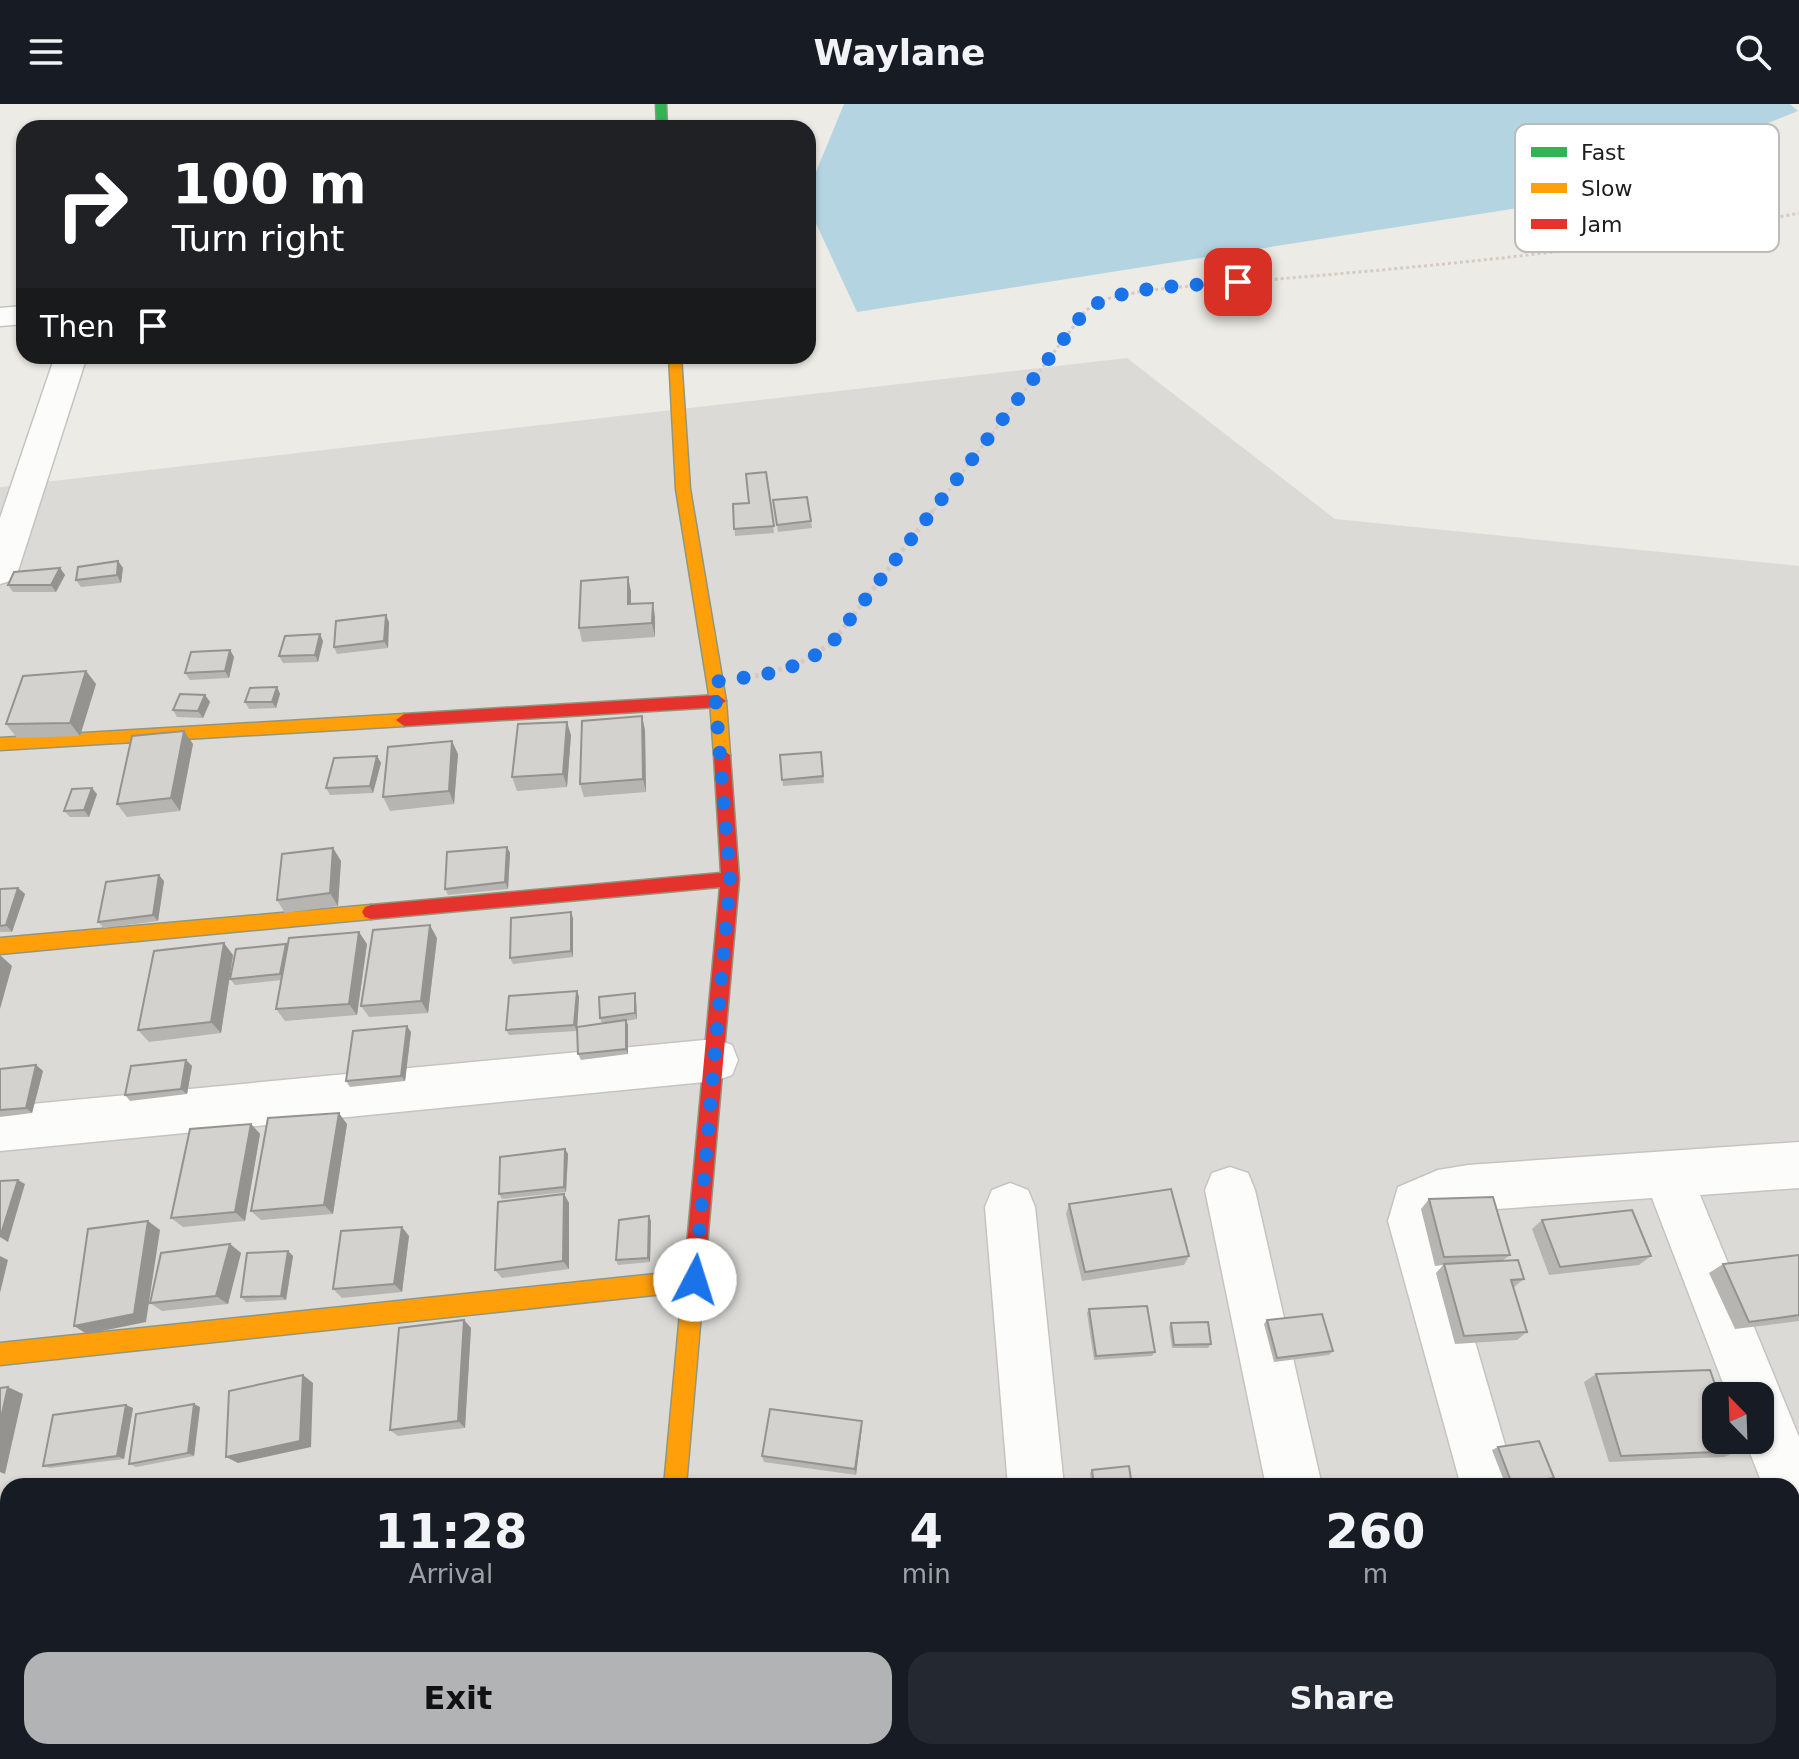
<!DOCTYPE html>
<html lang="en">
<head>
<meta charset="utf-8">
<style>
  body { margin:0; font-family:"DejaVu Sans",sans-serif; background:#242831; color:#f1f3f6; height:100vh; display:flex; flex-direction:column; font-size:30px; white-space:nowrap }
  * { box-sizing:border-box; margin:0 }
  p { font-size:26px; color:#9ea1a6 }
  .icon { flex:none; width:44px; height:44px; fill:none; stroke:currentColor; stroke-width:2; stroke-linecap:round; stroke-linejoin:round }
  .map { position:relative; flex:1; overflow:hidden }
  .drawer { position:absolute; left:0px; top:1374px; width:1800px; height:282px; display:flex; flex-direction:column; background:#171b24; border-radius:24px 24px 0 0; box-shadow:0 2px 6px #0004 }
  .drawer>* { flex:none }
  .guide { position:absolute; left:16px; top:16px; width:800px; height:244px; border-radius:24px; box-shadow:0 2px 6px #0004; background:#202124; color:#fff; overflow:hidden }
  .needle { width:52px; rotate:337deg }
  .fabs { position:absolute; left:1702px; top:1278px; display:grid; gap:16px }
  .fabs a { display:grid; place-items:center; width:72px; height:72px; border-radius:16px; background:#171b24; box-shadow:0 2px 6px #0004; font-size:40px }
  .pin { position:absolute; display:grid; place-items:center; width:68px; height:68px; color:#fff; margin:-34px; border-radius:16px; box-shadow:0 4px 12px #0006 }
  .me { position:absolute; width:88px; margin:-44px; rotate:5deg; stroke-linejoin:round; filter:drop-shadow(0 0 6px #0008) }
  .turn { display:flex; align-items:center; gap:28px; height:168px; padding:0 24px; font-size:36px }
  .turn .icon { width:104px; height:104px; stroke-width:2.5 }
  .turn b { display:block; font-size:56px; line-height:68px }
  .then { display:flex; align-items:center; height:76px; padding:0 24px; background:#0003; gap:16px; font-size:30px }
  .eta { display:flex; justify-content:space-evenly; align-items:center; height:136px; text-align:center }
  .eta b { font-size:48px; font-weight:700; line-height:56px }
  .cta { display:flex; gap:16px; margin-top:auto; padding:16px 24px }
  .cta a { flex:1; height:92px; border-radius:24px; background:#b2b3b4; color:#111; font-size:32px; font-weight:700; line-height:92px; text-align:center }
  .cta a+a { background:#242831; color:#f1f3f6 }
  header { display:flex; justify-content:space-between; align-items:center; height:104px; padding:0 24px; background:#171b24; font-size:36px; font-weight:700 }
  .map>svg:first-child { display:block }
  .residential { fill:#dbdad7; fill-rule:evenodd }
  .water { fill:#b5d4e2 }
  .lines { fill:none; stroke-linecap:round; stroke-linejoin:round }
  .street-casing { stroke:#c4c4c1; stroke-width:3 }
  .fast-casing { stroke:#92967c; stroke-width:3 }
  .slow-casing { stroke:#92967c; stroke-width:3 }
  .jam-casing { stroke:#92967c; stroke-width:3 }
  .path-far1 { stroke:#d7cac4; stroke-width:3; stroke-dasharray:3 3; stroke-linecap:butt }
  .path { stroke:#d7cac4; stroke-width:5; stroke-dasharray:4 4; stroke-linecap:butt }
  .street { fill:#fcfcfb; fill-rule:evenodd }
  .fast { fill:#30b455; fill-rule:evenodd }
  .slow { fill:#ff9f0a; fill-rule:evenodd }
  .jam { fill:#e5322d; fill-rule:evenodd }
  .wall { fill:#b6b5b1 }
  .shaded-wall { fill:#949390 }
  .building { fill:#d4d2ce; stroke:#949390; stroke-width:2 }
  .route { stroke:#1a73e8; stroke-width:14; stroke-dasharray:0 25.2 }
  .key { fill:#fff; stroke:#bbb; stroke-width:2 }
  .key-label { font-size:22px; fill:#1d1d1d }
</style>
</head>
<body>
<header><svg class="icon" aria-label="menu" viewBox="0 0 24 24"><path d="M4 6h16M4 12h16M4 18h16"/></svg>Waylane<svg class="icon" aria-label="search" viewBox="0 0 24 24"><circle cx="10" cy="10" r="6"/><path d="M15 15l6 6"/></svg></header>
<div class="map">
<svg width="1799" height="1655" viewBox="0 0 1799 1655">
  <rect width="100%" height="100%" fill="#ecebe5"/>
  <path class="residential" d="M1127,254l208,161 464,47v1193h-1799v-1272zM1716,1292h44v44h-44zM8,1382h1784v266h-1784z"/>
  <path class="water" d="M844,0h946l8,7 -216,87 -725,114 -49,-106v-15z"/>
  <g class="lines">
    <g class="street-casing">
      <g id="street">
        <path d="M24,202v18l-24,2v-18z"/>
        <path d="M55,252h32l-69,215 -5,9 -13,4v-66z"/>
        <path d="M715,935l17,6 6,15 -6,15 -17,6 -715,70v-44z"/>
        <path d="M1799,1038v46l-99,7 99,242v74l-7,2v-27h-29l-18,-46h15v-44h-32l-76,-198 -184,13 -29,7 78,268h-56l-73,-265 10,-34 40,-17 30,-5z"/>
        <path d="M1230,1063l18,6 7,17 67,296h-56l-61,-296 7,-17z"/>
        <path d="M1010,1079l18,7 7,17 29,279h-56l-23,-279 7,-17z"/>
        <path d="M8,1514v60l-8,1v-60z"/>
        <path d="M48,1648h62l-2,7h-62z"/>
        <path d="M1030,1648h62l1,7h-62z"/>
        <path d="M1319,1648h62l2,7h-62z"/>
        <path d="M1535,1648h62l2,7h-62z"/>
      </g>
    </g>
    <g class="fast-casing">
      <g id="fast">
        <path d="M656,0h10l1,24h-10z"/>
        <path d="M596,1648h26l-2,7h-26z"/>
      </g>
    </g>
    <g class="slow-casing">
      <g id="slow">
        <path d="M669,252h12l9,133 36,212 4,54 -8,6 -8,-6 -4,-54 -34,-212z"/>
        <path d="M404,610l8,6 -8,6 -404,24v-12z"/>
        <path d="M371,801l6,2 3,5 -3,5 -6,2 -371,35v-16z"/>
        <path d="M697,1131l7,3 3,7 -21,241h-22l18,-194 -682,73v-22l684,-72 6,-33z"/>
      </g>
    </g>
    <g class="jam-casing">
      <g id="jam">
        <path d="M718,591l8,6 -8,6 -314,19 -8,-6 8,-6z"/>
        <path d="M722,645l8,6 9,124 -32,366 -3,7 -7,3 -7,-3 -3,-7 33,-358 -349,32 -6,-2 -3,-5 3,-5 6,-2 350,-32 -7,-118z"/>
      </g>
    </g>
    <path class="path-far1" d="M934,406l152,-200 24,-12 38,-8c218,-19 436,-33 651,-77"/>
    <path class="path" d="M755,572l41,-11 36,-22 103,-135"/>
    <use href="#street" class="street"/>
    <use href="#fast" class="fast"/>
    <use href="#slow" class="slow"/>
    <use href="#jam" class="jam"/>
  </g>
  <g class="wall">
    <path d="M766,368l8,61 -39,3 -2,-32 16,-1z"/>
    <path d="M773,396l38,21 1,7 -34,4z"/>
    <path d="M118,457l5,7 -2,15 -40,4 -5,-7z"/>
    <path d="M60,464l5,7 -9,17h-43l-5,-7z"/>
    <path d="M628,473l3,15v12l24,13v20l-73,5 -3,-14z"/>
    <path d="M389,518l-1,26 -51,6 -3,-7z"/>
    <path d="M323,537l-5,21 -35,1 -4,-7z"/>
    <path d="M230,546l4,7 -5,21 -39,2 -5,-7z"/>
    <path d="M86,567l10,13 -16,52 -63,2 -11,-14z"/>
    <path d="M277,583l3,7 -4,14 -27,1 -4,-7z"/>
    <path d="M205,591l5,7 -7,16 -26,-1 -4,-7z"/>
    <path d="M645,626l1,62 -62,5 -4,-13z"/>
    <path d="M571,631l-4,52 -50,4 -5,-14z"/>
    <path d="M193,640l-13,67 -53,6 -10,-13z"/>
    <path d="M821,648l3,31 -41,3 -3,-31z"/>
    <path d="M458,650l-4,50 -64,7 -7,-14z"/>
    <path d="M377,652l4,7 -8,30 -43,2 -4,-7z"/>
    <path d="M97,690l-8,23h-19l-6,-6z"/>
    <path d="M507,743l3,6 -2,36 -60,6 -3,-6z"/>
    <path d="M333,744l8,13 -3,45 -53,7 -8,-13z"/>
    <path d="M164,777l-6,40 -54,7 -6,-6z"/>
    <path d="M18,784l7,6 -13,38h-12v-43z"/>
    <path d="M573,814v39l-60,7 -3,-6z"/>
    <path d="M437,834l-9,75 -59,4 -8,-11z"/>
    <path d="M367,840l-10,71 -72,6 -9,-12 6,-29 -47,5 -5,-6 58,-32z"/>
    <path d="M233,851l-12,78 -72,9 -11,-12z"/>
    <path d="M577,887l2,6 -2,34 -68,4 -3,-5z"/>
    <path d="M636,895l1,20 -11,2 2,4v29l-47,6 -3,-6 24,-31 -2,-5z"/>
    <path d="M411,928l-6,49 -55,6 -4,-6z"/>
    <path d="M186,956l6,6 -5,28 -57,7 -5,-6z"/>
    <path d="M36,961l7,6 -11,42 -32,4v-48z"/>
    <path d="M251,1020l9,10 -15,87 -62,6 -12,-9z"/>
    <path d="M347,1020l-14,90 -72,6 -10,-9z"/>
    <path d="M565,1045l3,5 -2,38 -64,7 -3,-5z"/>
    <path d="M564,1090l5,9v66l-67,9 -7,-8z"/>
    <path d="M1429,1095l81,56 -8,6 22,18 -11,9 14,44 -10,8 -62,4 -19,-71 7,-8 -8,1 -14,-57z"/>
    <path d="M1069,1100l120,52 -5,9 -102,16 -16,-67z"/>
    <path d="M1542,1116l109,36 -12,9 -90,10 -17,-46z"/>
    <path d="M651,1117l-1,41 -32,3 -2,-5z"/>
    <path d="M409,1132l-7,56 -60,6 -9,-9z"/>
    <path d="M230,1140l11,9 -13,51 -66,7 -12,-8z"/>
    <path d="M288,1147l5,5 -7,44 -40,2 -5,-5z"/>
    <path d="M1799,1151v66l-64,8 -26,-56 14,-9z"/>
    <path d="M1089,1205l66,43 -3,4 -58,4 -7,-47z"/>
    <path d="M464,1216l7,8 -6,100 -67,8 -8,-6z"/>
    <path d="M1267,1216l66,31 -4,4 -55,7 -10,-38z"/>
    <path d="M1171,1219l40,21 -3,4h-36l-3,-21z"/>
    <path d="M1596,1270l142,77 -14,6 -115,5 -25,-80z"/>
    <path d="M200,1303l-6,49 -58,11 -7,-3z"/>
    <path d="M133,1304l-9,51 -74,9 -7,-2z"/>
    <path d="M862,1317v6l-6,48 -92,-13 -2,-6z"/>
    <path d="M1498,1343l56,31 -6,3 -33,5h-9l-14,-36z"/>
    <path d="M1092,1366l40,16h-40l-2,-13z"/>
    <path d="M1578,1648h101l2,7h-101z"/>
  </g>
  <g class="shaded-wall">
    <path d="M118,457l5,7 -2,15 -4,-8z"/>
    <path d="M60,464l5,7 -9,17 -5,-7z"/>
    <path d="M628,473l3,15v27l-3,-15z"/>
    <path d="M653,499l2,14v20l-3,-14z"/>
    <path d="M386,511l3,7 -1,26 -4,-7z"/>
    <path d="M320,530l3,7 -5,21 -3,-7z"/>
    <path d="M230,546l4,7 -5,21 -4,-7z"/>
    <path d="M86,567l10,13 -16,52 -10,-13z"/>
    <path d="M277,583l3,7 -4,14 -4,-6z"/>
    <path d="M205,591l5,7 -7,16 -5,-7z"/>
    <path d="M642,612l3,14 1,62 -3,-13z"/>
    <path d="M567,618l4,13 -4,52 -4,-13z"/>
    <path d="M184,627l9,13 -13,67 -9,-13z"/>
    <path d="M452,637l6,13 -4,50 -5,-13z"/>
    <path d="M377,652l4,7 -8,30 -3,-7z"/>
    <path d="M92,684l5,6 -8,23 -5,-7z"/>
    <path d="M507,743l3,6 -2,36 -3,-7z"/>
    <path d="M333,744l8,13 -3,45 -8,-13z"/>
    <path d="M159,771l5,6 -6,40 -5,-6z"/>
    <path d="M18,784l7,6 -13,38 -6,-7z"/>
    <path d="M571,808l2,6v39l-2,-6z"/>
    <path d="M430,821l7,13 -9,75 -7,-12z"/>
    <path d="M359,828l8,12 -10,71 -8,-11z"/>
    <path d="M224,839l9,12 -12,78 -10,-11z"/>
    <path d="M286,840l4,6 -5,30 -5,-6z"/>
    <path d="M0,851l12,11 -12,43z"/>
    <path d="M577,887l2,6 -2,34 -3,-6z"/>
    <path d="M635,889l1,6 1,20 -2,-6z"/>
    <path d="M626,916l2,5v29l-2,-5z"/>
    <path d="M407,922l4,6 -6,49 -4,-5z"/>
    <path d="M186,956l6,6 -5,28 -6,-5z"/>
    <path d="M36,961l7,6 -11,42 -6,-5z"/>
    <path d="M339,1009l8,11 -14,90 -9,-9z"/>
    <path d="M251,1020l9,10 -15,87 -10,-9z"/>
    <path d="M565,1045l3,5 -2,38 -2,-5z"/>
    <path d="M18,1076l7,4 -17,58 -8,-5z"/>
    <path d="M564,1090l5,9v66l-6,-8z"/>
    <path d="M649,1112l2,5 -1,41 -2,-4z"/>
    <path d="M148,1117l12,9 -14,92 -59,12 -13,-8z"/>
    <path d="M402,1123l7,9 -7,56 -8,-8z"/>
    <path d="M230,1140l11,9 -13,51 -12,-8z"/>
    <path d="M288,1147l5,5 -7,44 -5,-4z"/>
    <path d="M0,1152l8,4 -8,33z"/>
    <path d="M464,1216l7,8 -6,100 -7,-7z"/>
    <path d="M303,1271l10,8 -2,64 -73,16 -12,-6z"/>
    <path d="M8,1283l15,7 -18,80 -5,-2v-50z"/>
    <path d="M194,1300l6,3 -6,49 -6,-3z"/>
    <path d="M126,1301l7,3 -9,51 -7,-3z"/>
    <path d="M862,1317v6l-6,48 -1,-6z"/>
  </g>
  <g class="building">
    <path d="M766,368l8,54 -40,3 -1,-25 16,-1 -3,-29z"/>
    <path d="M807,393l4,24 -34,4 -4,-25z"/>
    <path d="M118,457l-1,14 -41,5 2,-13z"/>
    <path d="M60,464l-9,17h-43l6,-13z"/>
    <path d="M628,473v27l25,-1 -1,20 -73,5 2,-47z"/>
    <path d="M386,511l-2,26 -50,6 2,-26z"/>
    <path d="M320,530l-5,21 -36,1 6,-20z"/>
    <path d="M230,546l-5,21 -40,2 6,-21z"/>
    <path d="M86,567l-16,52 -64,1 17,-48z"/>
    <path d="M277,583l-5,15h-27l5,-14z"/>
    <path d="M180,590l25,1 -7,16 -25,-1z"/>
    <path d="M642,612l1,63 -63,5 2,-63z"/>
    <path d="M567,618l-4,52 -51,3 6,-53z"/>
    <path d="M184,627l-13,67 -54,6 15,-68z"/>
    <path d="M452,637l-3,50 -66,6 5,-50z"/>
    <path d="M821,648l2,24 -41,4 -2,-25z"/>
    <path d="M377,652l-7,30 -44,2 8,-30z"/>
    <path d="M92,684l-8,22 -20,1 8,-22z"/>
    <path d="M507,743l-2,35 -60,7 2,-37z"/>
    <path d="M333,744l-3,45 -53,7 5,-46z"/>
    <path d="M159,771l-6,40 -55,7 8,-40z"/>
    <path d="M18,784l-12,37 -6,1v-37z"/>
    <path d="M571,808v39l-61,7 1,-40z"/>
    <path d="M430,821l-9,76 -60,5 12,-76z"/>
    <path d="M359,828l-10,72 -73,5 13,-71z"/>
    <path d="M224,839l-13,79 -73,8 16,-79z"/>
    <path d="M286,840l-6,30 -50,5 6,-30z"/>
    <path d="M577,887l-3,34 -68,5 3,-34z"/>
    <path d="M635,889v20l-35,5 -1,-21z"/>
    <path d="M626,916v29l-48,5 -1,-27z"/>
    <path d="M407,922l-6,50 -55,5 7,-50z"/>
    <path d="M186,956l-5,29 -56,6 6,-29z"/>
    <path d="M36,961l-10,43 -26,2v-41z"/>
    <path d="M339,1009l-15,92 -73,6 17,-93z"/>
    <path d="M251,1020l-16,88 -64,6 19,-89z"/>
    <path d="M565,1045l-1,38 -65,7 1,-37z"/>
    <path d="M18,1076l-18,57v-56z"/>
    <path d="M1171,1085l18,67 -104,16 -16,-68z"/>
    <path d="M564,1090l-1,67 -68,9 3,-68z"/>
    <path d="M1493,1093l17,58 -66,2 -15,-58z"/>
    <path d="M1632,1106l19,46 -91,11 -18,-47z"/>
    <path d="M649,1112l-1,42 -32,2 3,-40z"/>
    <path d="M148,1117l-14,93 -60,12 14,-97z"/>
    <path d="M402,1123l-8,57 -61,5 8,-58z"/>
    <path d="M230,1140l-14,52 -66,7 11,-50z"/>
    <path d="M288,1147l-7,45 -40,1 6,-44z"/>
    <path d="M1799,1151v60l-50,7 -26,-58z"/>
    <path d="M1518,1156l6,19 -13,1 16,52 -63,4 -20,-72z"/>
    <path d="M1147,1202l8,46 -59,4 -7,-47z"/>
    <path d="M1322,1210l11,37 -56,7 -10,-38z"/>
    <path d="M464,1216l-6,101 -68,9 9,-102z"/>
    <path d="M1208,1218l3,22 -37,1 -3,-22z"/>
    <path d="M1710,1266l9,26h-3v44h18l4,11 -117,5 -25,-82z"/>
    <path d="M303,1271l-3,66 -74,16 3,-66z"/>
    <path d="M8,1283l-8,35v-34z"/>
    <path d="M194,1300l-6,49 -59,11 7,-50z"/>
    <path d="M126,1301l-9,51 -74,10 10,-51z"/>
    <path d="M770,1305l92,12 -7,48 -93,-13z"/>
    <path d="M1539,1337l15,37 -42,6 -14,-37z"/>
    <path d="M1129,1362l3,20h-38l-2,-16z"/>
    <path d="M660,1648h57l-1,7 -56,-5z"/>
    <path d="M769,1648h40l1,7h-40z"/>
    <path d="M1138,1648h62l1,7h-62z"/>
    <path d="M1364,1648h24l-23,2z"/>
    <path d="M1592,1648h87l2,7h-88z"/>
  </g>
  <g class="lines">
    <path class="route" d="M695,1176l35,-401 -16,-197c47,-7 80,-8 118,-39l254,-333c36,-26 108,-24 152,-28"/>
  </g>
  <rect x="1515" y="20" width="264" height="128" rx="12" class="key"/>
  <rect x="1531" y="43" width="36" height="10" fill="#30b455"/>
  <rect x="1531" y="79" width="36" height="10" fill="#ff9f0a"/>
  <rect x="1531" y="115" width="36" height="10" fill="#e5322d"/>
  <g class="key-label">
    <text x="1581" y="56">Fast</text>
    <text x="1581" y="92">Slow</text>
    <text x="1581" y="128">Jam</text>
  </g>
</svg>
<div class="fabs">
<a><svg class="needle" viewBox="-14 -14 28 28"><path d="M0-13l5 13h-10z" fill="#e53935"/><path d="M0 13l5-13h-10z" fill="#9ea1a6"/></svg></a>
</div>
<div class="pin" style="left:1238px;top:178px;background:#d93025"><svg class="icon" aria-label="arrive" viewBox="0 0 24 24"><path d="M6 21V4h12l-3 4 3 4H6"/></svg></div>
<svg class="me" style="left:695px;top:1176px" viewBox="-20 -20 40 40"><circle r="19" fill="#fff"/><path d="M0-13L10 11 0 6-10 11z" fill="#1a73e8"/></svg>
<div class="guide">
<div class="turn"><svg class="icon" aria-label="right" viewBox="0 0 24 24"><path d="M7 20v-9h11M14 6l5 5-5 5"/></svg><div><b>100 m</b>Turn right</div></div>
<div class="then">Then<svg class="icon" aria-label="arrive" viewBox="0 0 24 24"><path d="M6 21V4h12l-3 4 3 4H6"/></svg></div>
</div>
<section class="drawer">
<div class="eta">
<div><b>11:28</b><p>Arrival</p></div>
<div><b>4</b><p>min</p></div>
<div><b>260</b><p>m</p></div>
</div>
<div class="cta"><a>Exit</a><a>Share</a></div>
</section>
</div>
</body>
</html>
